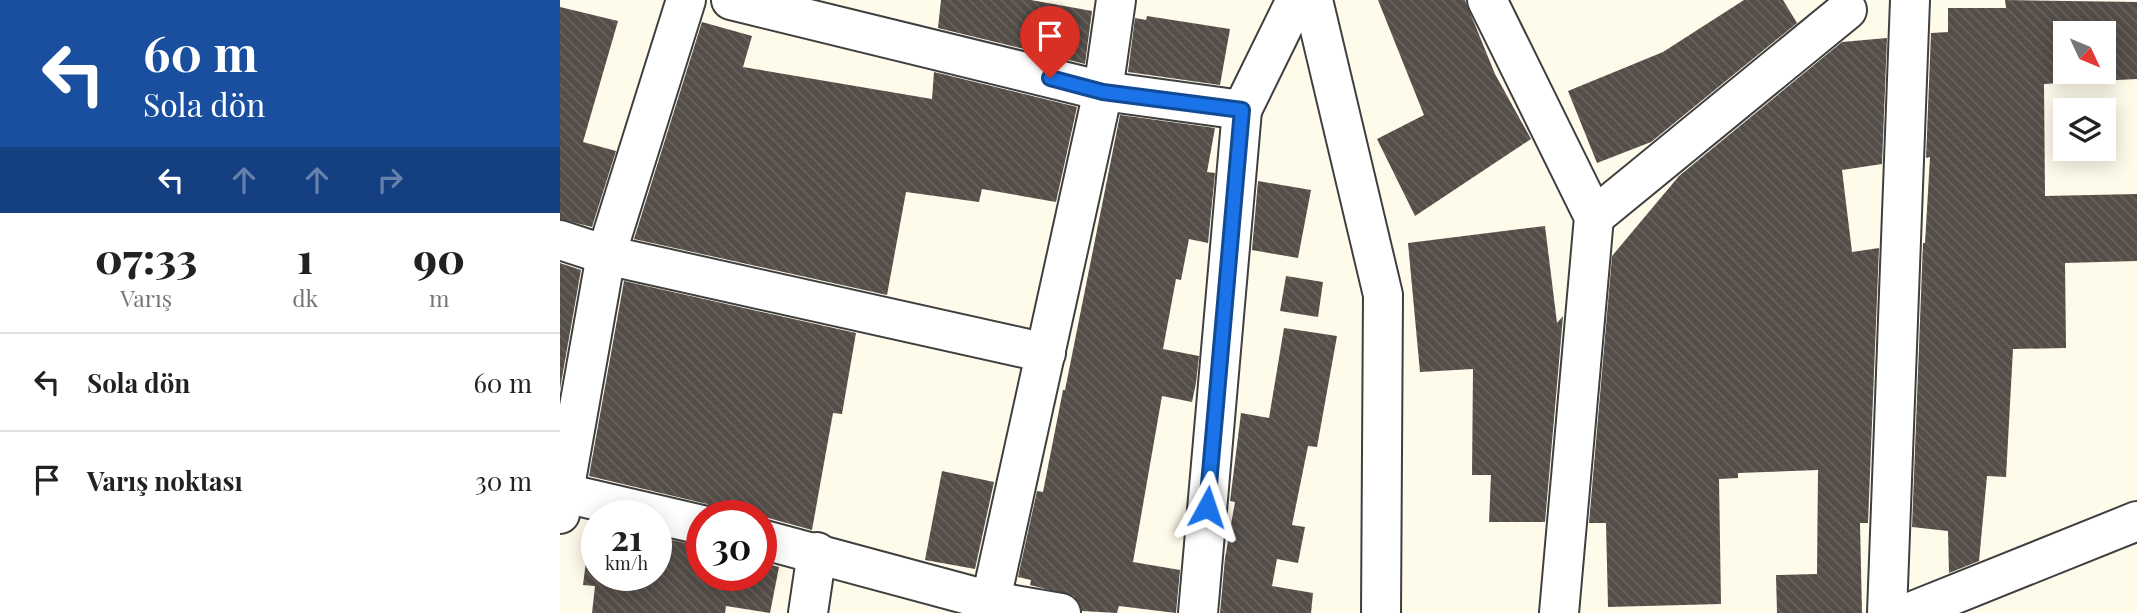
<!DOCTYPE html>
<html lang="tr">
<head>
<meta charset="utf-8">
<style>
  body { margin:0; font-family:"Playfair Display",serif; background:#f6f6f6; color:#222; height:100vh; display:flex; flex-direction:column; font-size:26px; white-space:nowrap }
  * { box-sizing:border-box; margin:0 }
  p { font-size:23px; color:#767676 }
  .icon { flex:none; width:38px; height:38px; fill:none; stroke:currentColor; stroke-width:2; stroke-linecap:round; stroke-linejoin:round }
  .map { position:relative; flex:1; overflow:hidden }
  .panel { display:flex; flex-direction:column; background:#fff; width:560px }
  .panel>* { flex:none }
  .hud { background:#1a4fa0; color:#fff; overflow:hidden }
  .needle { width:46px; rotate:134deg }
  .fabs { position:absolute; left:1493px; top:21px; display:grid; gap:14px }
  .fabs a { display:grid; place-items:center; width:63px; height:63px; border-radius:0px; background:#fff; box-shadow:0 4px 18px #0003; font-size:35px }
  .speed { position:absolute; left:21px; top:500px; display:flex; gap:14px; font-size:35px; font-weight:700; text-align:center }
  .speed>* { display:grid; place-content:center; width:91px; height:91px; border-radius:50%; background:#fff; box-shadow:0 4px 18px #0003; line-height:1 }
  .speed small { font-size:18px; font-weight:400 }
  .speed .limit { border:10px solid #d22; background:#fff; color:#111 }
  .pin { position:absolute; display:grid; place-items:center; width:60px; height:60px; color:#fff; margin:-72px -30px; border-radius:50% 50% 50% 0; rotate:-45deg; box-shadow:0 0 7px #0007 }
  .pin .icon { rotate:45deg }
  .me { position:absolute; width:77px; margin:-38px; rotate:5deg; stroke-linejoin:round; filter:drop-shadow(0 0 5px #0008) }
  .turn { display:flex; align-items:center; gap:24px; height:147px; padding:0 28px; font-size:32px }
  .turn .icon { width:91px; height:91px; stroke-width:2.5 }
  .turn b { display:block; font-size:49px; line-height:60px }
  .lanes { display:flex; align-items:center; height:66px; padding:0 28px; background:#0003; justify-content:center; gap:35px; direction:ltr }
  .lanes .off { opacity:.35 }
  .eta { display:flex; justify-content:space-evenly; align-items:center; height:119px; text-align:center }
  .eta b { font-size:42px; font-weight:800; line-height:49px }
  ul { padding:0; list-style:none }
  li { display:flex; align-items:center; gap:21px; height:98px; padding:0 28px; border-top:2px solid #e0e0e0 }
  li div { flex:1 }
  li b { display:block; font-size:26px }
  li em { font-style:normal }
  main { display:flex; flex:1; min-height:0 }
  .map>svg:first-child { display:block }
  .building { fill:url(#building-back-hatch); fill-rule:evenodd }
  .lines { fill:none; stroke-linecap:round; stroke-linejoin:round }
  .minor-casing { stroke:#3f3f3f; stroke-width:42 }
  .minor { stroke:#fff; stroke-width:38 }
  .route-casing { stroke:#114b97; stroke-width:18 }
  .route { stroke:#1a73e8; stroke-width:12 }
</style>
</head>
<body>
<main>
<section class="panel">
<div class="hud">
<div class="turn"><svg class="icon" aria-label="left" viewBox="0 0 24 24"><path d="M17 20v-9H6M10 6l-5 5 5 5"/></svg><div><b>60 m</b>Sola dön</div></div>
<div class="lanes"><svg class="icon" aria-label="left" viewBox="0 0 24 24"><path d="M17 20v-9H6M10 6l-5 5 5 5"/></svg><svg class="icon off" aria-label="ahead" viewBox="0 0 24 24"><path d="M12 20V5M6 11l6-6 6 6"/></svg><svg class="icon off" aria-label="ahead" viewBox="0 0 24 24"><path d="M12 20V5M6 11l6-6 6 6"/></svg><svg class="icon off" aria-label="right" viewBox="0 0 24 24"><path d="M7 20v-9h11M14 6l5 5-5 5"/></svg></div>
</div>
<div class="eta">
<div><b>07:33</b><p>Varış</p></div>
<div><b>1</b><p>dk</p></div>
<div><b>90</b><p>m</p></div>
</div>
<ul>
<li><svg class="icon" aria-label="left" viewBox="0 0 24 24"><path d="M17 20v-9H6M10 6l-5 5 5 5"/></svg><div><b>Sola dön</b></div><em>60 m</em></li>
<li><svg class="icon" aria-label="arrive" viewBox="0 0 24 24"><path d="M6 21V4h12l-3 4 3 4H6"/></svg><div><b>Varış noktası</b></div><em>30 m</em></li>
</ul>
</section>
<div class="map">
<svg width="1577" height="613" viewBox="0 0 1577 613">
  <defs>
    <pattern id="building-back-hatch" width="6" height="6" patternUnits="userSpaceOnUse" patternTransform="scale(1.75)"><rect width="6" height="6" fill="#554d48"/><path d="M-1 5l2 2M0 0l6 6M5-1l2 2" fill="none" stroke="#68625e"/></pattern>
  </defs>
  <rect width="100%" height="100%" fill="#fffbeb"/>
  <g class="building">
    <path d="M381,0h90l61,11 -7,53 -147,-36z"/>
    <path d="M818,0h87l30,74 36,65 -116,77 -38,-77 47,-24z"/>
    <path d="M1184,0h39l14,23 -146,119 -54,21 -29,-72 95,-39z"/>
    <path d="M1445,0l132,2v77l-93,5 1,112 92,-2v67l-72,2 1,85 -53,1 -7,128 -19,-1 -8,85 -30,12 -1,-42 -36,-4 11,-284h2l5,-86 -4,1 5,-125 17,-1v-24h58zM1505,33h39v39h-39z"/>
    <path d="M0,7l58,14 -35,121 33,9 -24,76 -32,-8z"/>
    <path d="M587,16l83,13 -10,56 -92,-13 7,-54 11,2z"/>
    <path d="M142,22l50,14 -9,31 189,32 2,-27 143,35 -21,95 -74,-13 -3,13 -73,-10 -19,103 -253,-56z"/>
    <path d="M1327,38l-5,126 -40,6 10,82 27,-4 -11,275h-8l2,90h-85l-1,-38 41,-1 1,-104 -80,3v5l-19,1 2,125 -113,3 -2,-84h-17l23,-267 67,-80 163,-134z"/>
    <path d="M560,115l95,13 -8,44 8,1 -7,70 -19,-4 -8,41 -5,-1 -13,70 36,7 -3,27 -4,19 -30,-6 -29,166 47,8 -4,43 -57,-7 -2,7 -35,-2 -8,-15 -44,-11 1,-5 -13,-3 19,-86 6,1 20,-102h2z"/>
    <path d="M698,181l53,9 -13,68 -46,-8z"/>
    <path d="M985,226l12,97 6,-7 -18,206h-56l2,-47h-19l1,-106 -53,3 -12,-129z"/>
    <path d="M0,263l21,7 -21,119z"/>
    <path d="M726,276l37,6 -5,35 -38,-6z"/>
    <path d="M64,281l232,52 -14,81 -9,-1 -21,117 -51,-14h-39l-15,-12 -118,-28z"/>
    <path d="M724,328l53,8 -20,111 -9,-1 -16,79 13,2 -7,36 -21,-4 -5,27 41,7 -2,20h-91l5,-55 10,-56 -5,-1 11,-88 28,5z"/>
    <path d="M382,471l52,11 -19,87 -50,-9z"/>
    <path d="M31,522l6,1v53h59v-39l46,9v30h59v-14l18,5 -9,46 -44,-7 -1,7h-133l3,-27 -12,-1z"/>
  </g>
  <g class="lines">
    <g class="minor-casing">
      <g id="minor">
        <path d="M171,0l372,91 139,19 54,-110"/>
        <path d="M753,0l70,295 -2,318"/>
        <path d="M927,0l107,217 -35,396"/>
        <path d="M1034,217l253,-207"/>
        <path d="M0,240l46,15 440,98"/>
        <path d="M0,492l142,33"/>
        <path d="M0,514l46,-259 80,-255"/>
        <path d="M201,539l230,62 70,12"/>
        <path d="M248,613l9,-61"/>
        <path d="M428,613l115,-522 13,-91"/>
        <path d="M638,613l44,-503"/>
        <path d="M1327,613l23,-613"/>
        <path d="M1348,613l229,-92"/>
      </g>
    </g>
    <use href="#minor" class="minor"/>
  </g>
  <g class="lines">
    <g class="route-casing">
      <path id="route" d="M490,78l53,14 139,18 -35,397"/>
    </g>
    <use href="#route" class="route"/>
  </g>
</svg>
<div class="fabs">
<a><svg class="needle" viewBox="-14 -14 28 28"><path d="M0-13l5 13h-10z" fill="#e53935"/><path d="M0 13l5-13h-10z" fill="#767676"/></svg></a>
<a><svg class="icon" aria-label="layers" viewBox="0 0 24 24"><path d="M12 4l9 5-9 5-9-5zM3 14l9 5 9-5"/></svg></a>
</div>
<div class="speed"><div>21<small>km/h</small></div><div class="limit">30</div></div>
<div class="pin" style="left:490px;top:78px;background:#d93025"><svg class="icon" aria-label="arrive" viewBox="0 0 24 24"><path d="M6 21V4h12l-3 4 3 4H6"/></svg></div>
<svg class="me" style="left:647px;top:507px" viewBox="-20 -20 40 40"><path d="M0-17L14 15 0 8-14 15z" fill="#1a73e8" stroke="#fff" stroke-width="4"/></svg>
</div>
</main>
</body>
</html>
